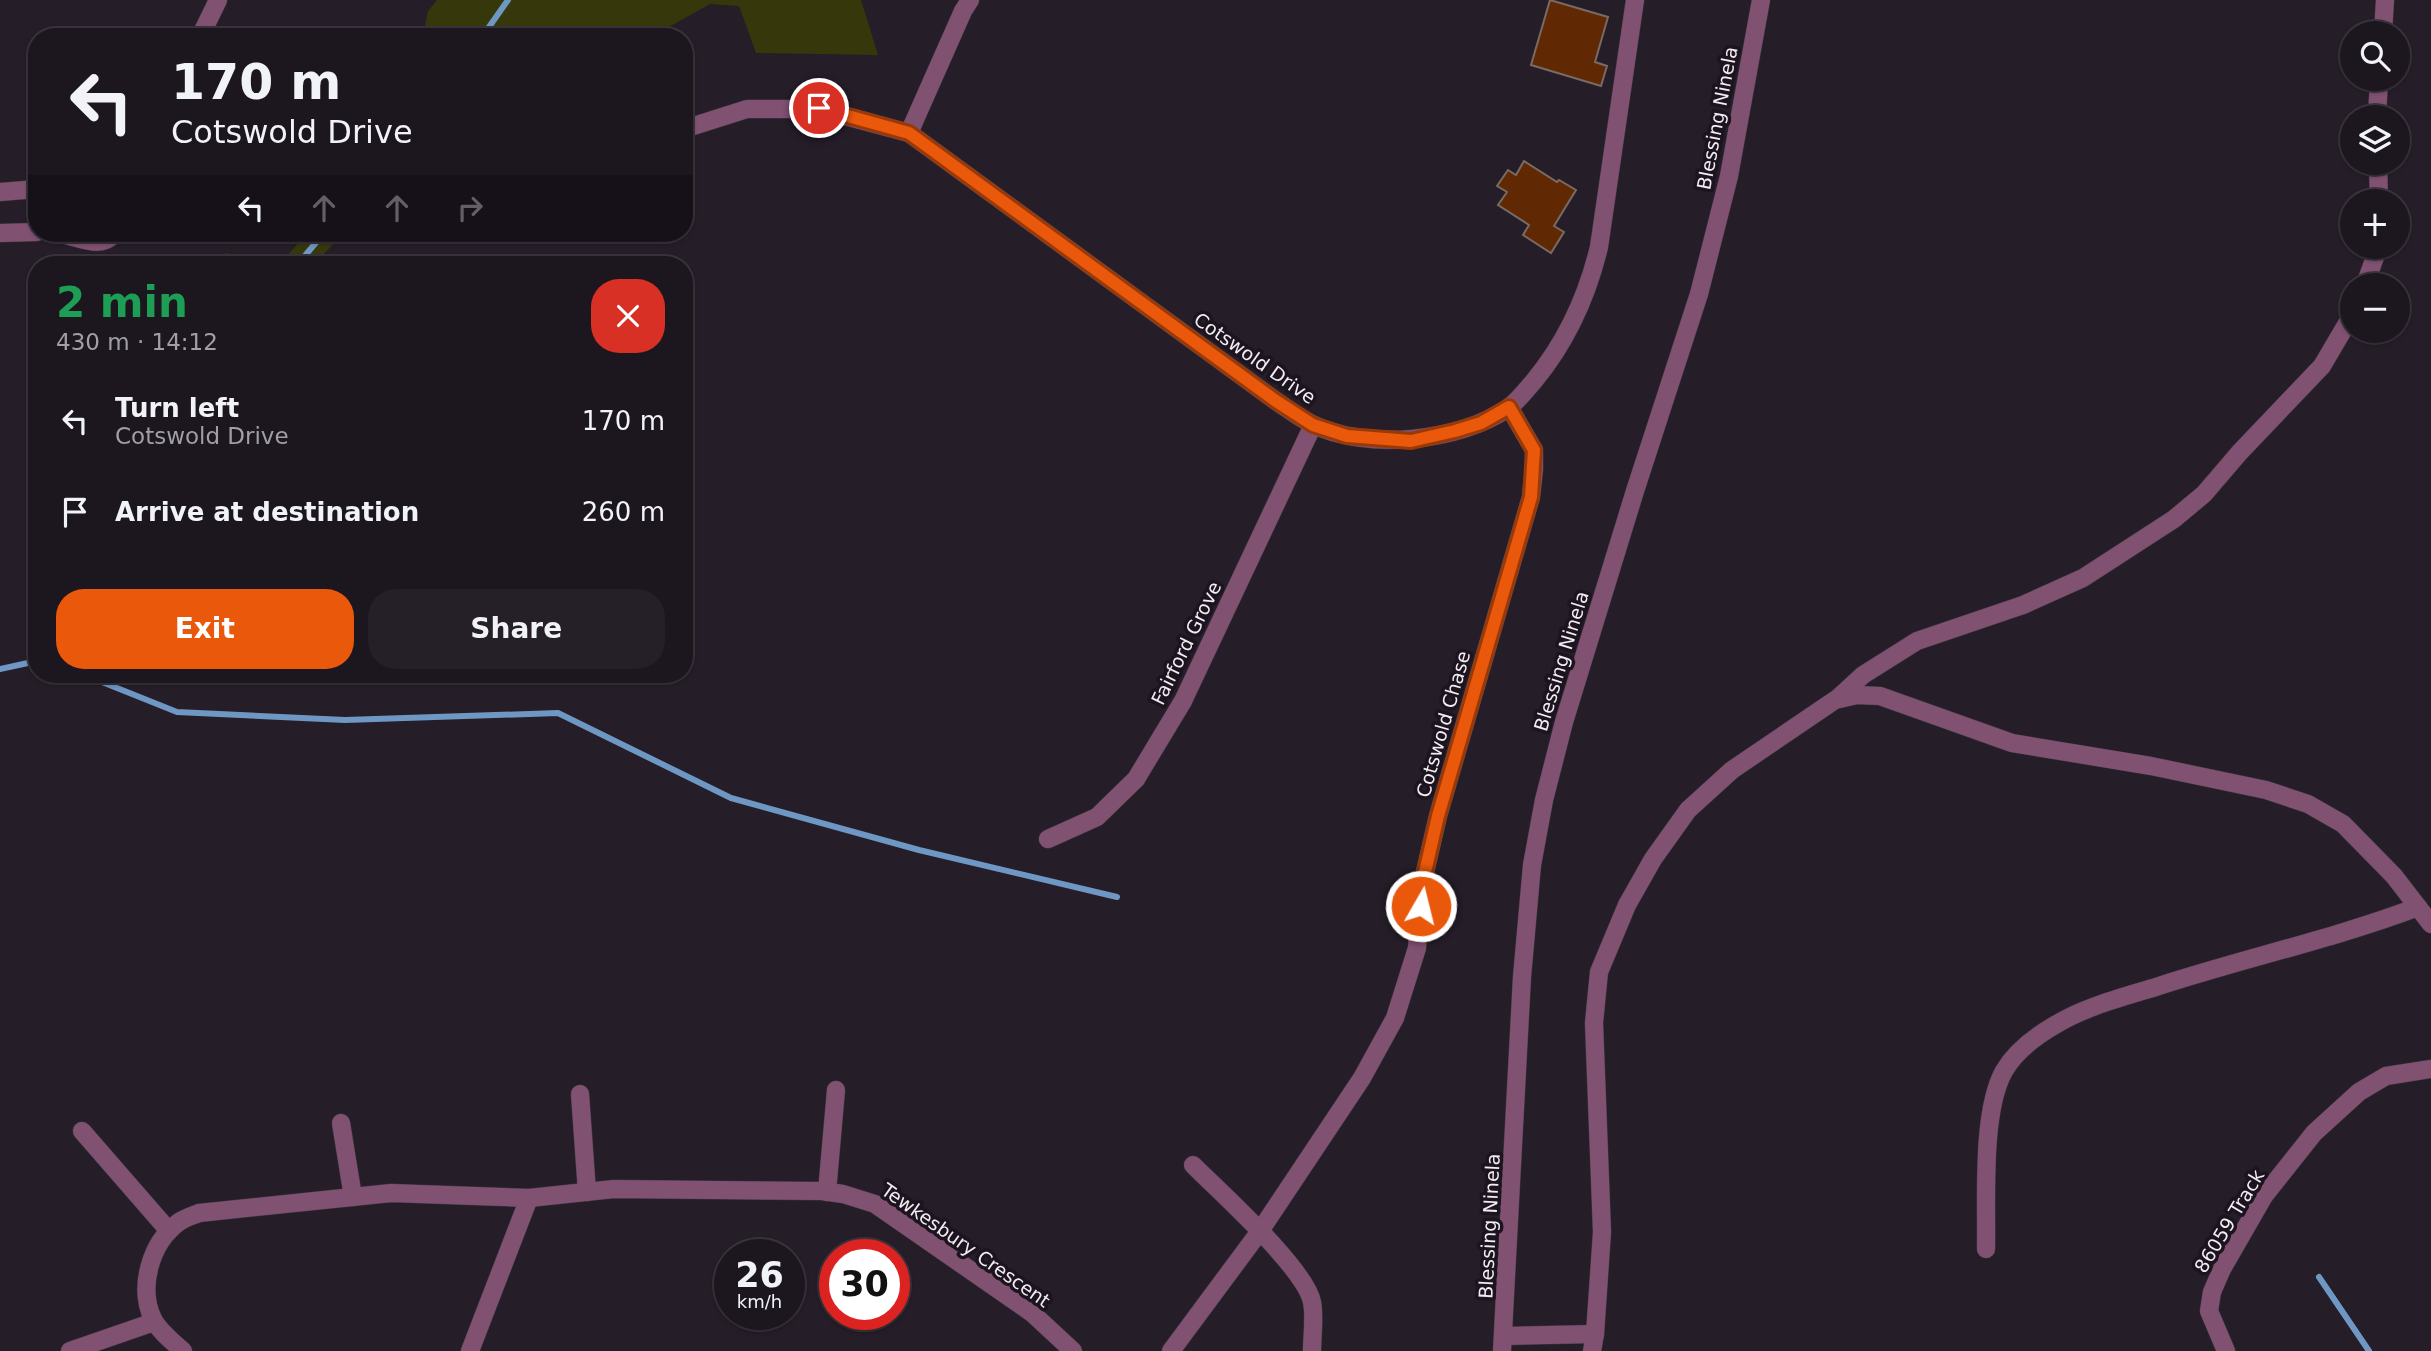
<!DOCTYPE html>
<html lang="en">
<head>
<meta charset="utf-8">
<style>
  body { margin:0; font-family:"DejaVu Sans",sans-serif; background:#251f27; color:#f1f3f6; height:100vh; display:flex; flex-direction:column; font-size:26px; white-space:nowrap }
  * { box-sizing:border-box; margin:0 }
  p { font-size:23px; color:#a09fa4 }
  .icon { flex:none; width:38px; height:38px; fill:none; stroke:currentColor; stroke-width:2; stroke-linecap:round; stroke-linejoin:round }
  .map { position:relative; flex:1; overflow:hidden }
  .details { position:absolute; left:28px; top:256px; width:665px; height:427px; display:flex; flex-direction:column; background:#1c161e; border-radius:28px; box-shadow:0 2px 5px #0004,0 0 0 2px #3a353c }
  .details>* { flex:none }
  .guide { position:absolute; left:28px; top:28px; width:665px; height:214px; border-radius:28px; box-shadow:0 2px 5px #0004,0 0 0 2px #3a353c; background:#1c161e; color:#f1f3f6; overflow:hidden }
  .fabs { position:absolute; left:2340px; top:21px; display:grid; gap:14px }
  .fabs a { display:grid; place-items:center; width:70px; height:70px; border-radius:50%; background:#1c161e; box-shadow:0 2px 5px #0004,0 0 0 2px #3a353c; font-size:35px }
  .speed { position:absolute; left:714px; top:1239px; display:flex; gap:14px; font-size:35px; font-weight:700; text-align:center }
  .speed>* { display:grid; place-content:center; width:91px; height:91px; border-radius:50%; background:#1c161e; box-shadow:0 2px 5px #0004,0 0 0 2px #3a353c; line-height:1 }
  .speed small { font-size:18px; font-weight:400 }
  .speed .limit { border:10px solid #d22; background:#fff; color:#111 }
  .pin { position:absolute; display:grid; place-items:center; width:60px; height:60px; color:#fff; margin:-30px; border:4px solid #fff; border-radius:50%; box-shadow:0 2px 7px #0007 }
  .me { position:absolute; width:77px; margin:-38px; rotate:8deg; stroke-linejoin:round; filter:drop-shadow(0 0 5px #0008) }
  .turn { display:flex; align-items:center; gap:24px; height:147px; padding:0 28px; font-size:32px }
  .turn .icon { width:91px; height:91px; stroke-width:2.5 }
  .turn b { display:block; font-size:49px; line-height:60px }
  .lanes { display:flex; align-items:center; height:66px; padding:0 28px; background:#0003; justify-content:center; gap:35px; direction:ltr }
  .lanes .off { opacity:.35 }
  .round { display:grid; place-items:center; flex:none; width:74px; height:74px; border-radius:28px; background:#251f27 }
  .head { display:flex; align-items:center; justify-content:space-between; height:119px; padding:0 28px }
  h1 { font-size:42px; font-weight:800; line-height:52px; color:#1e9e55 }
  .cta { display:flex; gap:14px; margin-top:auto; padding:14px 28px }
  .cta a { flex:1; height:80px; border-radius:28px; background:#ea580c; color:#fff; font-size:28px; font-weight:800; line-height:80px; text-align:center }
  .cta a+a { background:#251f27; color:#f1f3f6 }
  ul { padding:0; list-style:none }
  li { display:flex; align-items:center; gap:21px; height:91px; padding:0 28px }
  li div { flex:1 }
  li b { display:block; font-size:26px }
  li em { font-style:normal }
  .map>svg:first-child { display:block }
  .green { fill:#36380c }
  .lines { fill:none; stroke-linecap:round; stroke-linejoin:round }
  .stream { stroke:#6e97c4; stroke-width:6 }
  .building { fill:#602904; stroke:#796a62; stroke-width:2 }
  .minor-casing { stroke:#423a45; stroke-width:19 }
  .minor { stroke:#815172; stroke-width:18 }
  .route-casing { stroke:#983908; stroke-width:18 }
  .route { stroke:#ea580c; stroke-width:12 }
  .labels { text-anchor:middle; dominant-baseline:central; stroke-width:7; stroke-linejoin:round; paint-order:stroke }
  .street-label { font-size:19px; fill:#f2ecf4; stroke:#1c141e }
</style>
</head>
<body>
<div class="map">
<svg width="2431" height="1351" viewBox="0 0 2431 1351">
  <rect width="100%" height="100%" fill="#251d28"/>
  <g class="green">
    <path d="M437,0h424l17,55 -122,-2 -17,-47 -29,-2 -59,33h-228l5,-26z"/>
    <path d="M307,233h37l-30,31h-34z"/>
    <path d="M226,253l53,11h-70z"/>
  </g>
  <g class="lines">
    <g class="stream">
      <path d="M482,37l26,-37"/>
      <path d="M298,264l26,-31"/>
      <path d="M0,669l37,-8"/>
      <path d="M82,674l95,38 168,8 213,-7 173,85 188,52 198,47"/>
      <path d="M2319,1277l50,74"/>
    </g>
  </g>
  <g class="building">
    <path d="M1550,0l58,17 -13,45 12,4 -6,20 -70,-21z"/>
    <path d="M1524,161l33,21 2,-2 17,10 -22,36 10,6 -13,21 -28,-18 6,-10 -31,-20 9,-13 -10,-6 11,-16 8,5z"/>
  </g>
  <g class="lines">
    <g class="minor-casing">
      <g id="minor">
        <path d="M2383,33l2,-33"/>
        <path d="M200,37l18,-37"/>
        <path d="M2377,117l2,-38"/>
        <path d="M684,129l63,-20h72l90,24 367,268c12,8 24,17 36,23 54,27 147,18 196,-16 10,-7 18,-18 26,-27 33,-40 53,-84 65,-134l36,-247"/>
        <path d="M909,133l54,-122 7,-11"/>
        <path d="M2378,163l1,38"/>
        <path d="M0,192l37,-3"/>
        <path d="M0,233l37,-1"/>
        <path d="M54,233c20,1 46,19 61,0"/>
        <path d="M2365,285l10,-28 2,-10"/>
        <path d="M1838,698l25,-23 54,-34 106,-36 60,-27 91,-59 30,-25 36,-42 82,-86 30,-51"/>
        <path d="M1048,839l49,-22 39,-38 47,-78 130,-276"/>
        <path d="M580,1094l7,98"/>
        <path d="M341,1123l12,74"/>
        <path d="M82,1131l87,100"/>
        <path d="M1193,1165c27,27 112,103 119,137 3,15 0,34 0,49"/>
        <path d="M827,1192l9,-102"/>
        <path d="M1986,1249c1,-48 -5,-137 18,-178 11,-19 32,-35 51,-46 31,-19 69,-28 104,-39 86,-28 174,-47 259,-79"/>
        <path d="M1504,1336l91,-2"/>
        <path d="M70,1351l84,-29"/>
        <path d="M183,1351c-10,-9 -24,-20 -30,-32 -15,-31 -3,-76 26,-97 6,-4 13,-6 20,-9l192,-20 138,5 85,-9 208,2 21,3 32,10 157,109 41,38"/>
        <path d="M470,1351l59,-153"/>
        <path d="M1171,1351l89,-120 102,-153 33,-60 22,-70 5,-63 16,-69 93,-319 3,-28v-19l-25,-43"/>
        <path d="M1502,1351l20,-374 10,-112 12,-65 20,-78 71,-231 64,-197 30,-118 32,-176"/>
        <path d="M1592,1351l3,-17 7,-102 -8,-209 5,-51 28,-67 26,-46 35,-49 44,-40 103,-70 22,-5 23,1 132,47 139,23 115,24 42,14 35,20 51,52 37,48"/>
        <path d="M2226,1351l-17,-40 3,-19 10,-23 42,-73 50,-63 45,-41 27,-16 45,-7"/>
      </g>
    </g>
    <use href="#minor" class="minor"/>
  </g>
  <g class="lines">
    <g class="route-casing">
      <path id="route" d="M819,108l90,25 367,268 37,24 34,11 64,5 44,-10 26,-8 28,-16 25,43 -3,47 -93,319 -16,69 -1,21"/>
    </g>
    <use href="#route" class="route"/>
  </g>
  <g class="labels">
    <g class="street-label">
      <text transform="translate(1717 118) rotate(-79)">Blessing Ninela</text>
      <text transform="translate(1255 358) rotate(35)">Cotswold Drive</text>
      <text transform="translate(1186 643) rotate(-64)">Fairford Grove</text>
      <text transform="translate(1561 661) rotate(-73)">Blessing Ninela</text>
      <text transform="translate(1443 724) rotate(-74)">Cotswold Chase</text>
      <text transform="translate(2229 1221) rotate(-59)">86059 Track</text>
      <text transform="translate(1489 1226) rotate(-87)">Blessing Ninela</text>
      <text transform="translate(966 1245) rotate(35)">Tewkesbury Crescent</text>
    </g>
  </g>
</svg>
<div class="fabs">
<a><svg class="icon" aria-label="search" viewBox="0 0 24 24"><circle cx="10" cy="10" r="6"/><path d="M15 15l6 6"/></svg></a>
<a><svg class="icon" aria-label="layers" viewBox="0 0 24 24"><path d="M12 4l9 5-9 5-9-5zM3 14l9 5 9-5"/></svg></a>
<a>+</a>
<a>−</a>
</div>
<div class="speed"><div>26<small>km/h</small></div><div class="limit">30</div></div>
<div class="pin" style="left:819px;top:108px;background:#d93025"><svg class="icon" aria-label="arrive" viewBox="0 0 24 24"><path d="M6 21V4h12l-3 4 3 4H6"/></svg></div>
<svg class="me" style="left:1421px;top:906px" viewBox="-20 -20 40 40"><circle r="17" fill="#ea580c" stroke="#fff" stroke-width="3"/><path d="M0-11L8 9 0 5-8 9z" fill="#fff"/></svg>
<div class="guide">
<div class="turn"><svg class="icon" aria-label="left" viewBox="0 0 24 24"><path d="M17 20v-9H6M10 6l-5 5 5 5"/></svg><div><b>170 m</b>Cotswold Drive</div></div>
<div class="lanes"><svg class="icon" aria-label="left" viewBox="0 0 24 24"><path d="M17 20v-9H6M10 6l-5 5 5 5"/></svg><svg class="icon off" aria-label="ahead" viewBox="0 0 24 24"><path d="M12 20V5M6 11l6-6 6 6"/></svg><svg class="icon off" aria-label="ahead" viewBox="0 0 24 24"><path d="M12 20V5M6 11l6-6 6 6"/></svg><svg class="icon off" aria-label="right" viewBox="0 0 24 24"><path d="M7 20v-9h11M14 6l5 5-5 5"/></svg></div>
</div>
<section class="details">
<div class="head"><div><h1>2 min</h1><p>430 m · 14:12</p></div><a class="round" style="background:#d93025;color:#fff"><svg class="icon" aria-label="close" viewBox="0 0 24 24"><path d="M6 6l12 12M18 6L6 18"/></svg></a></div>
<ul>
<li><svg class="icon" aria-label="left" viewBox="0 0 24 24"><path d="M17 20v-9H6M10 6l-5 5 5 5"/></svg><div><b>Turn left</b><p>Cotswold Drive</p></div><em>170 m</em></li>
<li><svg class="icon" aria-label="arrive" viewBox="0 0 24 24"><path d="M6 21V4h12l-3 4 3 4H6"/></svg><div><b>Arrive at destination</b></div><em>260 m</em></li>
</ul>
<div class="cta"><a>Exit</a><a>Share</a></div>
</section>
</div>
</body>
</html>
